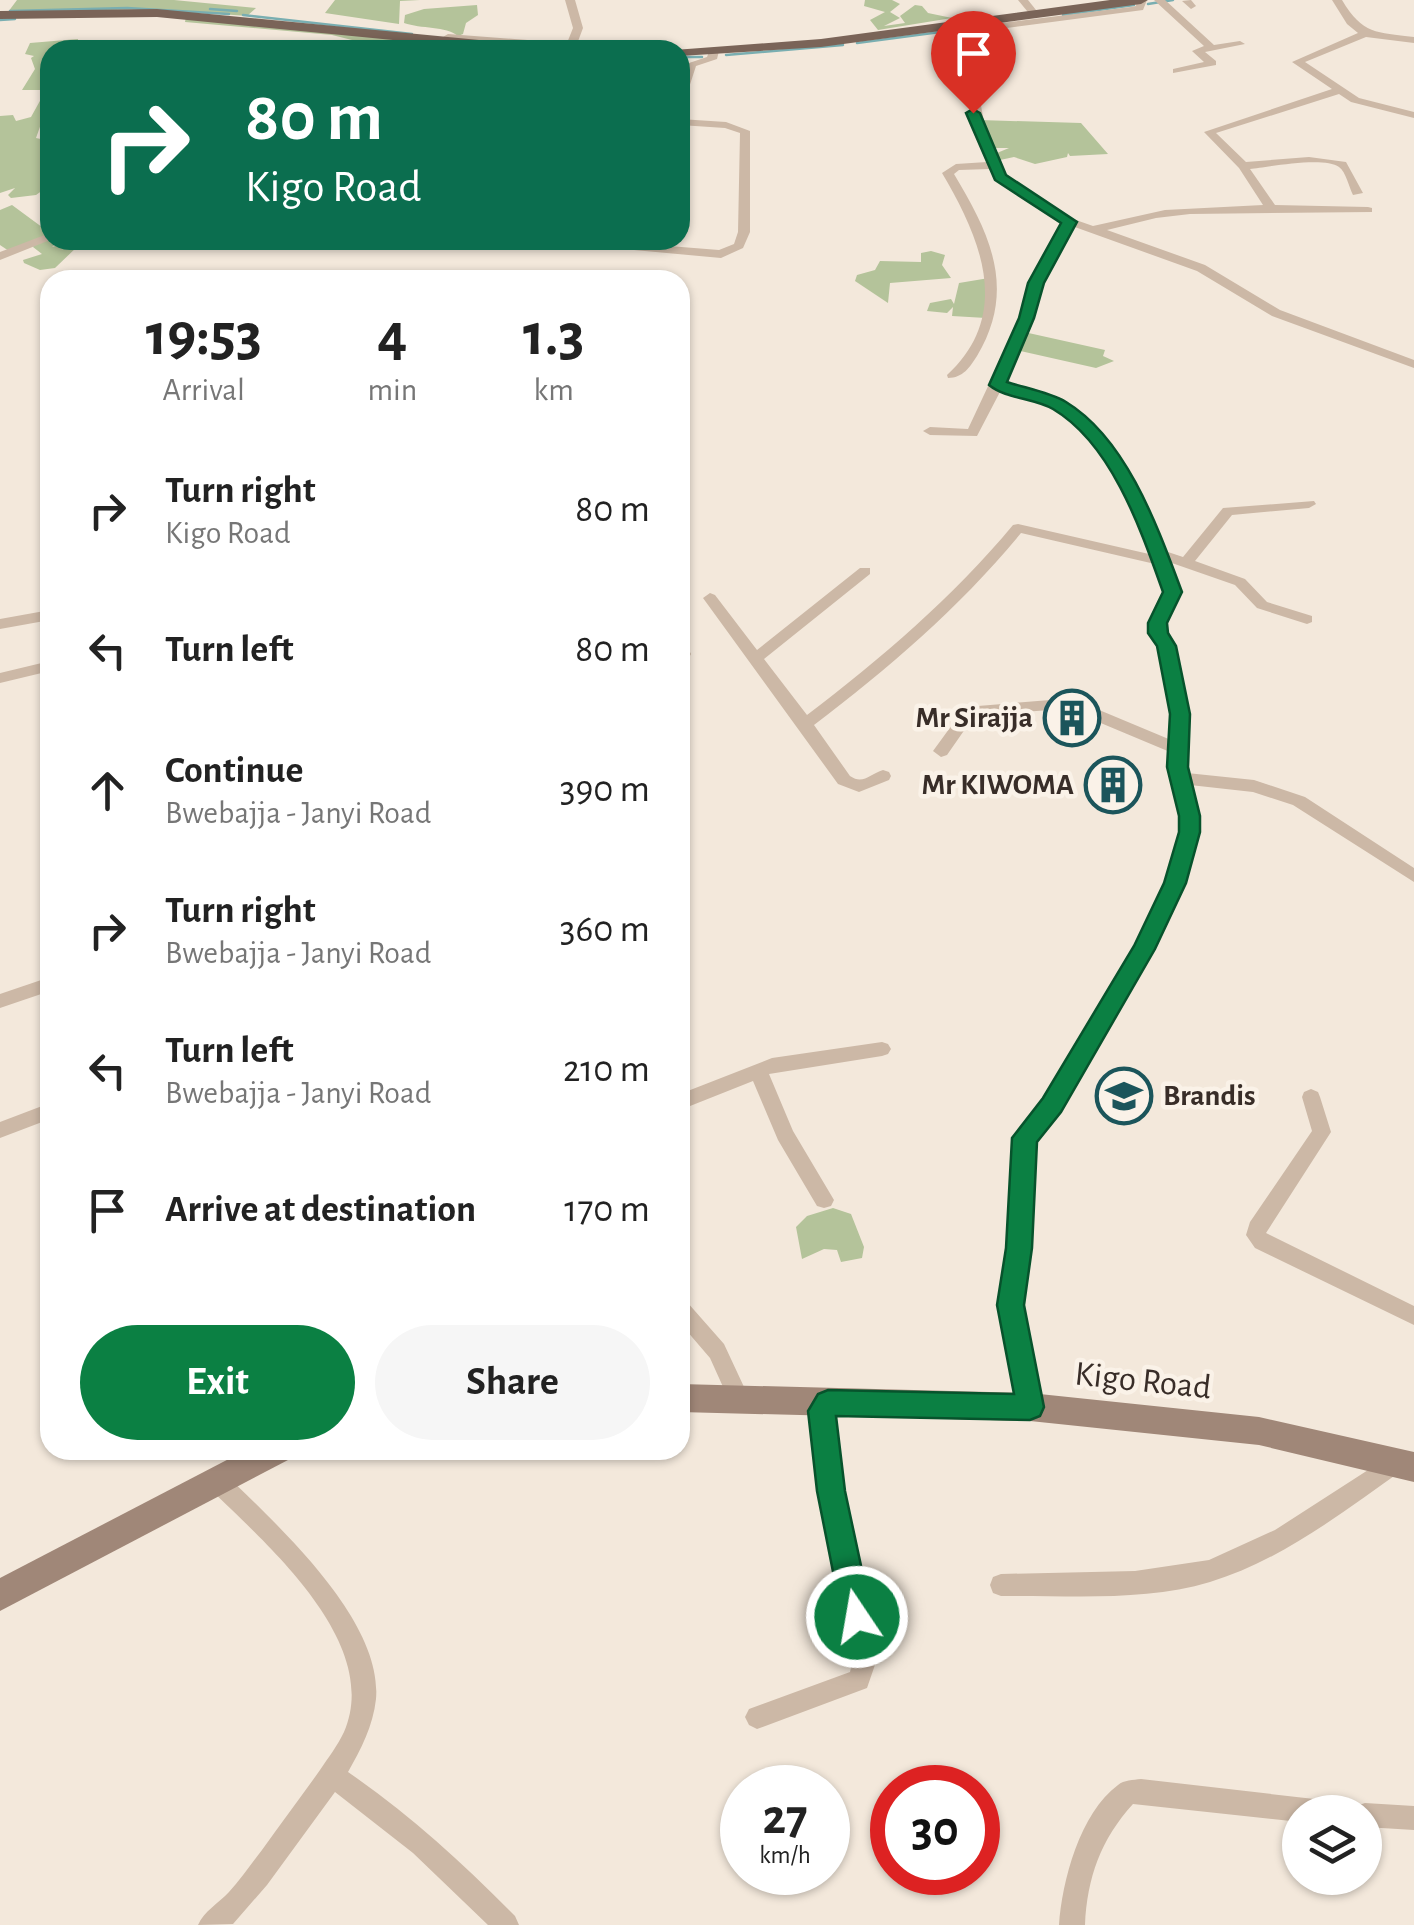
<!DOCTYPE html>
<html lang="en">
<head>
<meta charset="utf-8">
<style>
  body { margin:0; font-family:"Alegreya Sans",sans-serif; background:#f6f6f6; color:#222; height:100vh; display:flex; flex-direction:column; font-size:38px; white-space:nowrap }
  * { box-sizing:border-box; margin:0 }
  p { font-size:32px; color:#767676 }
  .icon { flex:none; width:55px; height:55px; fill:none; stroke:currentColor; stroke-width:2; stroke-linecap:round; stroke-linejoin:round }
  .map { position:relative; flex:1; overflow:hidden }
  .panel { position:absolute; left:40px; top:270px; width:650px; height:1190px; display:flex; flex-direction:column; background:#fff; border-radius:30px; box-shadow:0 2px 8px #0004 }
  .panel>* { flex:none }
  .banner { position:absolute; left:40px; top:40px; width:650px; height:210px; border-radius:30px; box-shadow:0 2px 8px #0004; background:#0b6e4f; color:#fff; overflow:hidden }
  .buttons { position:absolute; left:1282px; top:1795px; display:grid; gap:20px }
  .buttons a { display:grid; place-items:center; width:100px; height:100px; border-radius:50%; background:#fff; box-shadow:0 2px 8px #0004; font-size:50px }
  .speed { position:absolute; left:720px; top:1765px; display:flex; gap:20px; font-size:50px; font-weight:700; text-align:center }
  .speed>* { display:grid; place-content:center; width:130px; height:130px; border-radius:50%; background:#fff; box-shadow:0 2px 8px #0004; line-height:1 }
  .speed small { font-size:25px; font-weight:400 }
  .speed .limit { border:15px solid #d22; background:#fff; color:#111 }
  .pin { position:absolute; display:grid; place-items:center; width:85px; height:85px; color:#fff; margin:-102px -42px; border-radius:50% 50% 50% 0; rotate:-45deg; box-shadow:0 0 10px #0007 }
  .pin .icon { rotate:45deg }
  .me { position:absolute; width:110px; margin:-55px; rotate:348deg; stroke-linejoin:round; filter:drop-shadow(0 0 8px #0008) }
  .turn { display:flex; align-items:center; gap:35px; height:210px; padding:0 40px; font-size:45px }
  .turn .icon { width:130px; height:130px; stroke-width:2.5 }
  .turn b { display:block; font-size:70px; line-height:85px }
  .eta { display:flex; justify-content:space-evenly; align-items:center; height:170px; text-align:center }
  .eta b { font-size:60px; font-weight:700; line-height:70px }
  .primary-button { display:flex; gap:20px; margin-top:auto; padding:20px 40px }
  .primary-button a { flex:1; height:115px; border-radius:60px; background:#0b8043; color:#fff; font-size:40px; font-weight:700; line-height:115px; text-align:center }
  .primary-button a+a { background:#f6f6f6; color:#222 }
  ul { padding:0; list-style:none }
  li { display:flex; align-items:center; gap:30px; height:140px; padding:0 40px }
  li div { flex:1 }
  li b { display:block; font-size:38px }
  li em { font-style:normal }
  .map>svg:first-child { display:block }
  .green { fill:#b4c39a }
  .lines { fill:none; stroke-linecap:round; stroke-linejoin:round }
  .stream { stroke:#79aeb1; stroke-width:2.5 }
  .street { fill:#ccb8a6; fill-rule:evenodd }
  .secondary { fill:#a08778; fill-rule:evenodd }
  .primary { fill:#7a6458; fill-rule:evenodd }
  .route { fill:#0b8043; stroke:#07532c; stroke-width:2.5 }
  .labels { text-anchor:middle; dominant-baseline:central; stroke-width:9; stroke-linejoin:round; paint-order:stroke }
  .poi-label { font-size:30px; font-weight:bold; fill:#382d28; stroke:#faf2e8; text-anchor:end }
  .near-street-label { font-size:35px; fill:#382d28; stroke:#faf2e8 }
</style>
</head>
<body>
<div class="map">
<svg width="1414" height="1925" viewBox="0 0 1414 1925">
  <rect width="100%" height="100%" fill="#f3e8db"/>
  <g class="green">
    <path d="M17,0h157l82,8 -9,8 -93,-7 -146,3z"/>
    <path d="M335,0h85l-20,1 -1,23 -74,-11z"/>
    <path d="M865,0h27l8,4 -10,8 10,6 -16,8 21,-3 -5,-7 15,-11 7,1 6,7 24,5 -74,12 -8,-10 15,-8 -21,-6z"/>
    <path d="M477,5l1,10 -12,8 -3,11 -5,2c-12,-10 -37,-7 -54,-13l1,-8 19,-6z"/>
    <path d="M186,17l289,31 -125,2 2,-10 -20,-5 -147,-13z"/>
    <path d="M78,39l-1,11h-27v72l-9,2 -5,14 14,3v44l-14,10 -25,3 -3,-3 7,-7 -15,5v-77l13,-1 3,6 15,-4 15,-27h-24l13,-21 -4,-11 3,-2 -9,-2 5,-11z"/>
    <path d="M979,120l102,3 27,31 -38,2 -2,-3 -1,4 -32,7 -21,-7 -14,3 -5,-2 2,-5 12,-5h-19z"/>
    <path d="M12,205l38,28v7h10l-8,7 19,-6 9,3 -25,24 -15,2 -16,-7 -1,-3 19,-6 -9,-7 2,-5 -26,9 -9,-6v-35z"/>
    <path d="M931,251l14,4 -3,10 9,13 -61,5 -2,20 -33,-22 2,-6 18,-5 5,-9 41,1v-9z"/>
    <path d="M989,278l-3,40 -34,-2 1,-9 -6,6 -20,-2 3,-8 21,-4 3,5 5,-21z"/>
    <path d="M1024,332l81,18 -2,6 11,5 -18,7 -80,-18z"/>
    <path d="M833,1208l18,6 13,33 -2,11 -21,4 -4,-12 -13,-1 -22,10 -6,-32 11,-11z"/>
  </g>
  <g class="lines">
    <g class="stream">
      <path d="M1148,4l25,-4"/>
      <path d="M210,9l27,2"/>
      <path d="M10,11l117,-3 102,6"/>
      <path d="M243,15l169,19"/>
      <path d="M1063,15l71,-10"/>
      <path d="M0,20l15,-1"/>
      <path d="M393,40l89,10"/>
      <path d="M857,43l106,-14"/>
      <path d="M726,55l117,-10"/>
      <path d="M680,57h22"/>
    </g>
    <g class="street">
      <path d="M565,0h10l8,28 -6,16 38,3 5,3h-44l-128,-10 -5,-3 5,-3 119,9 6,-15z"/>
      <path d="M1018,0h10l12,15 -2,2h-6z"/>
      <path d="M1137,0h10l-4,10 -144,19 -14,40 -6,26 6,32 15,38 9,14 64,40 20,7 72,-16 98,-5 -24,-37 -35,-36 128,-43 -40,-27 66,-29 -11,-9 -15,-24h10c21,35 34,32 72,37v6l-48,-6 -61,25 54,36 55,14v6l-63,-16 -12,-8 -123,39 30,29 63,-5 37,5 17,31 -10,2c-4,-8 -7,-23 -14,-28 -15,-11 -71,0 -89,2l25,36 93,2 4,1v4l-182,2 -34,4 -49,12 98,35 75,45 134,50v8l-142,-52 -75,-45 -125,-45 -30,57 -10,35 -28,65c19,6 44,10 60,20 47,28 83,99 101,148l18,6 40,-49 91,-7 2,3 -7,4 -77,7 -37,46 50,18 22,23 45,14v6l-5,2 -50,-16 -22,-23 -66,-23 10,30 -14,37c21,49 23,86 20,138l2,6 67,7 51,17 109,71v14l-121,-77 -40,-13 -63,-7 8,31 -1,16 -14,51 -34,71 -90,156 -26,30 -4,108 -8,57 20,102 -4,7 -7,3 -7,-3 -4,-7 -18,-102 8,-57 6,-110 30,-38 91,-153 31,-64 14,-51 1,-16 -13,-49 1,-15 -86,-36 -34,-6 -65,5 -15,7 -23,33 -6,2 -8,-6 27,-37 18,-8 72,-6 42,7 79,33c2,-39 -6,-75 -20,-111l14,-37 -10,-28 -134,-31c-60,73 -132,135 -207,192l36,51c13,9 20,-2 33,-6l6,2 2,4 -2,4 -30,12 -21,-8 -135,-186 7,-5 5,2 42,55 103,-82h10v6l-106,85 43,56c74,-56 146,-118 206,-190l5,-1 131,30c-2,-38 -61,-129 -96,-147 -15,-8 -36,-12 -52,-17l-24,46 -47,-1 -7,-4 7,-4 38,2 52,-111 10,-35 33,-61 -62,-39 -11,-14 -31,1 -5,4c36,60 63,115 23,182 -7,11 -14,22 -29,22l-1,-3c66,-61 34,-136 -5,-202l14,-9 31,-2c-26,-70 -17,-75 5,-142l8,-2 1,5 130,-16 5,-1z"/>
      <path d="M1154,0h11l49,45 26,-4 5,3 -40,8 11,9v4l-43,8v-4l31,-7 -12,-11 12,-5z"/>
      <path d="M1191,0l5,6 -5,3 -9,-8z"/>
      <path d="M710,49l9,2 -2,8 -21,7 -11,34 -5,3v-20l6,-19 21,-7z"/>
      <path d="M680,119l46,3 24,9v101l-7,16 -22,10 -174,-16 -2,-2h49l125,10 15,-6 4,-12 2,-99 -15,-5 -45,-3z"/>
      <path d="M50,233v7l-50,20v-8z"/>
      <path d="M50,610v10l-50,9v-10z"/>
      <path d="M680,640l5,2 6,12 -6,11 -5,1z"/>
      <path d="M50,661v10l-50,12v-10z"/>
      <path d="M50,977v14l-50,17v-14z"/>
      <path d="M882,1042l6,2 3,5 -3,5 -6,2 -113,18 24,57 41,69 -3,6 -7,2 -7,-2 -39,-66 -25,-59 -73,29v-16l92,-36z"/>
      <path d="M1311,1089l7,3 2,5 11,35 -65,101 148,73v19l-159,-77 -9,-13 4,-13 62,-91 -10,-34 2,-5z"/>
      <path d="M50,1103v16l-50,19v-16z"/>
      <path d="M680,1299l7,3 37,42 27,58 -4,7 -7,3 -7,-3 -23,-51 -30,-35z"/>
      <path d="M828,1393l7,3 4,7 -7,11 10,77 34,158 1,10 -10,29 -110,41 -8,-4 -4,-8 4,-8 101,-37 3,-13 -33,-168 -10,-80 11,-15z"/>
      <path d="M1396,1452l8,3 3,7 -3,7c-61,43 -122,91 -194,113 -66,20 -141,13 -209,14l-8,-3 -3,-8 3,-8 8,-3 134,-3 74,-11 66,-30z"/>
      <path d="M215,1469l8,3c52,51 160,147 153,227 -3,27 -15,50 -28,73 61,42 115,91 167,144l4,9h-31l-75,-72 -78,-61 -68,93 -34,39 -35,1c6,-14 21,-22 31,-33 12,-13 22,-28 33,-42 19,-27 39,-53 58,-80 8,-12 18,-25 24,-38 39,-90 -80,-190 -137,-246l-3,-7 3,-7z"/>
      <path d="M1141,1779l182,21 9,3 3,9h-35v10l-167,-18c-32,35 -46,74 -48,121h-26c3,-44 21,-112 59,-140 6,-5 15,-5 23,-6z"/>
      <path d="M1365,1803l49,3v24l-49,-3v-15h-11l2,-6z"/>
    </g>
    <g class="secondary">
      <path d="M680,1384l350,9 229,24 155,35v30l-155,-37 -229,-24 -350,-9z"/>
      <path d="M246,1450h46l-4,10 -288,151v-33z"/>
    </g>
    <g class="primary">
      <path d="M1110,0h38l-7,4 -320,43 -141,9v-6h-6l147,-11z"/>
      <path d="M157,9l384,37 7,4h-52l-339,-33 -157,2v-8z"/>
    </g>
  </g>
  <path class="route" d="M973,109l7,4 26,62 71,47 -33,61 -10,35 -27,64c18,6 42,10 59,20 61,37 92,126 116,190l-15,31 1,10 8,13 14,68 -2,53 12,49v16l-14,51 -31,66 -94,163 -24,30 -5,106 -8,57 20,102 -4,9 -10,4 -194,-4 9,75 27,126 -4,11 -11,4 -10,-4 -5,-11 -25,-126 -9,-80 10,-17 10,-4 186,4 -17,-89 9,-57 6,-110 31,-40 91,-152 30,-63 15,-51v-16l-12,-49 3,-53 -13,-68 -9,-13v-10l15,-31c-22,-62 -51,-148 -110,-183 -19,-11 -47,-10 -64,-24l30,-67 9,-35 33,-60 -66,-43 -29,-67z"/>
  <defs>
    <g id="building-ring" transform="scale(2.875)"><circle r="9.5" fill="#faf2e8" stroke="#1b555b" stroke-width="1.5"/><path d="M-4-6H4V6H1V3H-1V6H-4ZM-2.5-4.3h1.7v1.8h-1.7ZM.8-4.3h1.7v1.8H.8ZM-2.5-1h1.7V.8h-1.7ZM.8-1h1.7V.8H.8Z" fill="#1b555b"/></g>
    <g id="school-ring" transform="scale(2.875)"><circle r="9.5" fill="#faf2e8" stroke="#1b555b" stroke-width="1.5"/><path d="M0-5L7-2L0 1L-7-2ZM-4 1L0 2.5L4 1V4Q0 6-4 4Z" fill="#1b555b"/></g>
  </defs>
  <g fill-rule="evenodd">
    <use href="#building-ring" x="1072" y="718"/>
    <use href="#building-ring" x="1113" y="785"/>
    <use href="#school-ring" x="1124" y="1096"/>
  </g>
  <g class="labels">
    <g class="poi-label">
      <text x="1033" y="718">Mr Sirajja</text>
      <text x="1074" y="785">Mr KIWOMA</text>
      <text x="1163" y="1096" text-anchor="start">Brandis</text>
    </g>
    <g class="near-street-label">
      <text transform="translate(1143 1381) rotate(6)">Kigo Road</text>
    </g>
  </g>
</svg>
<div class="buttons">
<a><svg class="icon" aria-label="layers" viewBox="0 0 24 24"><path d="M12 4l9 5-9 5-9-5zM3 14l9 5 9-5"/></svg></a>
</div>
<div class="speed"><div>27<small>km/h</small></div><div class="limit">30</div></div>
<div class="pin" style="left:973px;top:113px;background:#d93025"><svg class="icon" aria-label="arrive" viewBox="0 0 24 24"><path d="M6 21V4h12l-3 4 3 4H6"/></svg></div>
<svg class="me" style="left:857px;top:1617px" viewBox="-20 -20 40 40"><circle r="17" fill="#0b8043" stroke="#fff" stroke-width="3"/><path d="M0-11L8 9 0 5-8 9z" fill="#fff"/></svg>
<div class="banner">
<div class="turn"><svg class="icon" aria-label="right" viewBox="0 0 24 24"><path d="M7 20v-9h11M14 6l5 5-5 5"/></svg><div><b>80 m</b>Kigo Road</div></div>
</div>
<section class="panel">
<div class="eta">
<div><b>19:53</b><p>Arrival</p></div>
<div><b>4</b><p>min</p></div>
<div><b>1.3</b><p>km</p></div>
</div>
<ul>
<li><svg class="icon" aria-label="right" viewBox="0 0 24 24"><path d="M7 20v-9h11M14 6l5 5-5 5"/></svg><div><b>Turn right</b><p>Kigo Road</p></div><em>80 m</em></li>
<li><svg class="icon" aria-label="left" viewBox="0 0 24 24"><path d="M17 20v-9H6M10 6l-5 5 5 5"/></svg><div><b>Turn left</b></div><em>80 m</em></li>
<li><svg class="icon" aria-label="ahead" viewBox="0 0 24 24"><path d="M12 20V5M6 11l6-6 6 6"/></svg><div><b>Continue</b><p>Bwebajja - Janyi Road</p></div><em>390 m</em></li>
<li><svg class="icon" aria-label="right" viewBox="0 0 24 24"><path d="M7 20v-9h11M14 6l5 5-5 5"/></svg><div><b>Turn right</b><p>Bwebajja - Janyi Road</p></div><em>360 m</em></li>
<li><svg class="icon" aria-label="left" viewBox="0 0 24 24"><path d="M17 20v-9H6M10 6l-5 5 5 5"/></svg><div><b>Turn left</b><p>Bwebajja - Janyi Road</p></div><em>210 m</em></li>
<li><svg class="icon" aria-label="arrive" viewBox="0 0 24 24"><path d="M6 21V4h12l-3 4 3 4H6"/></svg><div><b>Arrive at destination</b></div><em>170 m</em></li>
</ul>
<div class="primary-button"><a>Exit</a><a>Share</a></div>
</section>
</div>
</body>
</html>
